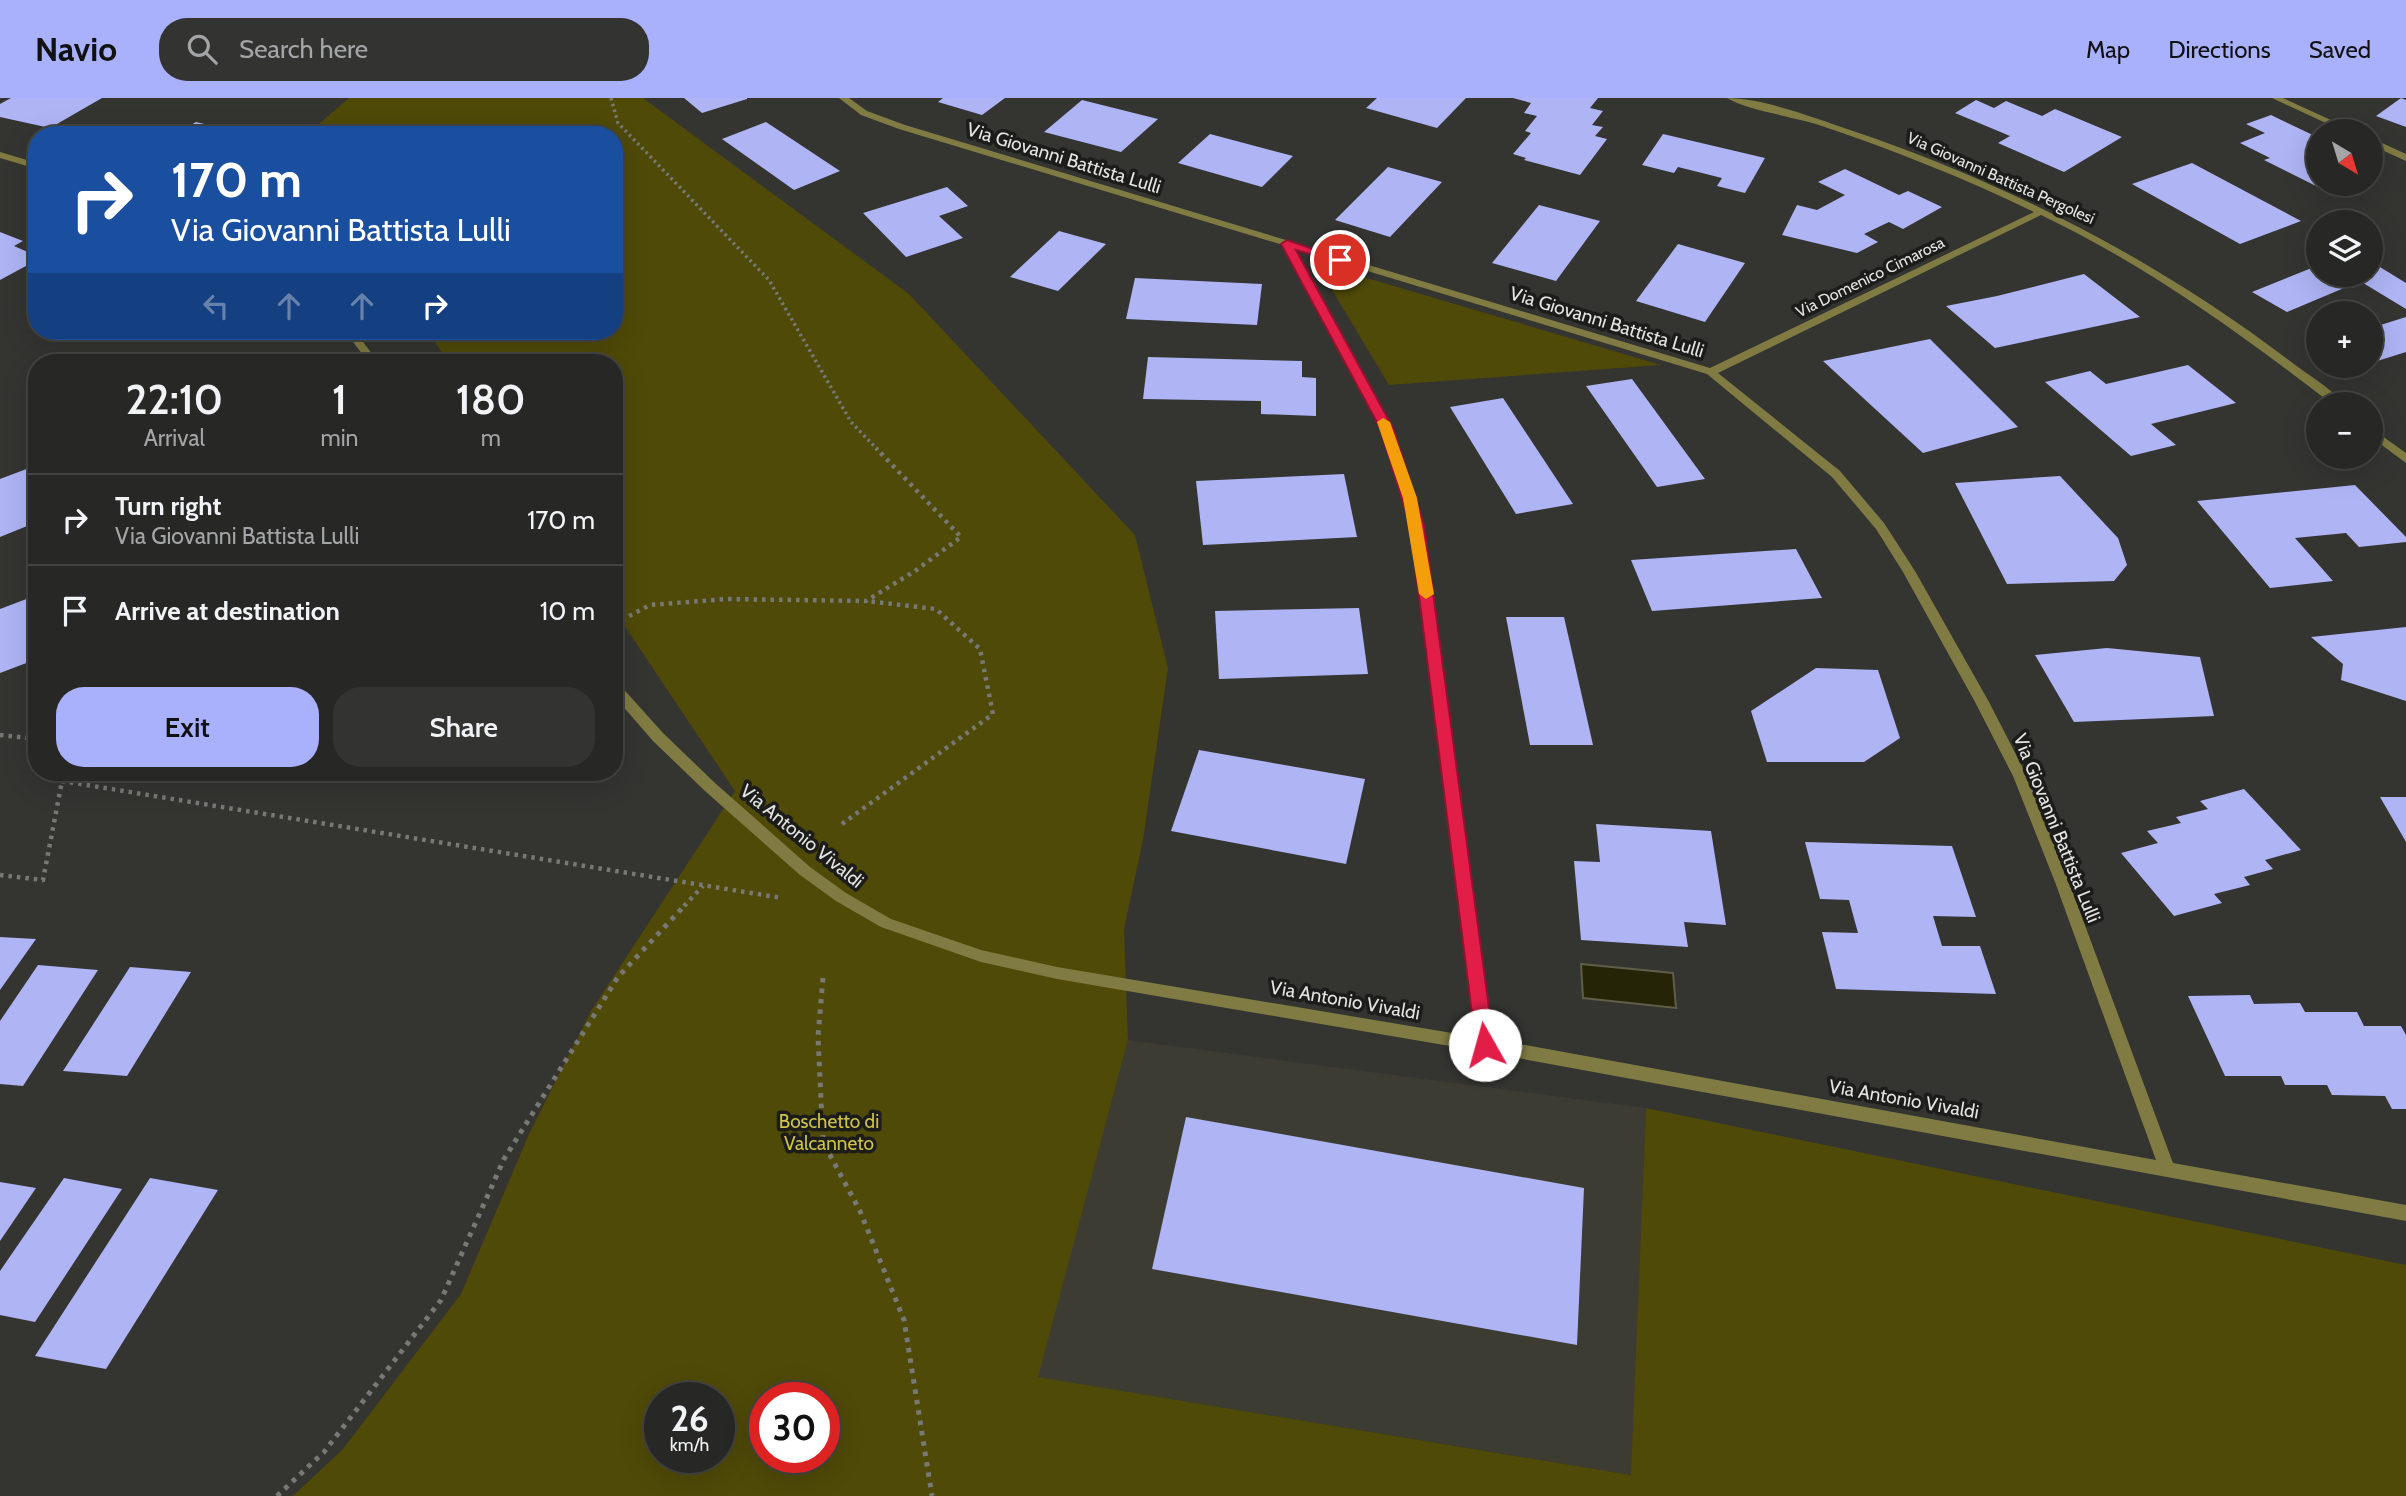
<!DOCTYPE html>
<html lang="en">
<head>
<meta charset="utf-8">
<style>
  body { margin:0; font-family:Cabin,sans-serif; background:#333332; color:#f1f3f6; height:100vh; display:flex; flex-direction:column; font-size:26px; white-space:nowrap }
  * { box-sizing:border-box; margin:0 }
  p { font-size:23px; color:#a4a5a7 }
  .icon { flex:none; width:38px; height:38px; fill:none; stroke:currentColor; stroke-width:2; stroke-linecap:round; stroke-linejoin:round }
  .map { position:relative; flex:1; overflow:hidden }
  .sheet { position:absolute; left:28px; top:256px; width:595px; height:427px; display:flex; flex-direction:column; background:#272725; border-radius:28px; box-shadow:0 7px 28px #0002,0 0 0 2px #434442 }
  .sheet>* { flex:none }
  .top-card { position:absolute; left:28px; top:28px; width:595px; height:214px; border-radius:28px; box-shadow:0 7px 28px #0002,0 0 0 2px #434442; background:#1a4fa0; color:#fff; overflow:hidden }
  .needle { width:46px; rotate:142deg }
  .controls { position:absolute; left:2306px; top:21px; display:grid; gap:14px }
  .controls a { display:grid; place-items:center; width:77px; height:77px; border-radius:50%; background:#272725; box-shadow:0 7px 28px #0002,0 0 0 2px #434442; font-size:35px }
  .speed { position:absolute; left:644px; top:1284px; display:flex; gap:14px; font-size:35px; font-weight:700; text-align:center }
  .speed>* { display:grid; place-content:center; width:91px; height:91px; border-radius:50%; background:#272725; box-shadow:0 7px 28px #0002,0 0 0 2px #434442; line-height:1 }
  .speed small { font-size:18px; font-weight:400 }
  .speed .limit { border:10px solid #d22; background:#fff; color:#111 }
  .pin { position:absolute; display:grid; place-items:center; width:60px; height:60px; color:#fff; margin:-30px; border:4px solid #fff; border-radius:50%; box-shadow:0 2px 7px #0007 }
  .me { position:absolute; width:77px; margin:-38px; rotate:353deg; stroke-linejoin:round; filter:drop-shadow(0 0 5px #0008) }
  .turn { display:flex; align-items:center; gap:24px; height:147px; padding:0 28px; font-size:32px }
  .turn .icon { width:91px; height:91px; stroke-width:2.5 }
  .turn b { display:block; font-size:49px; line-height:60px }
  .lanes { display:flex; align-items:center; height:66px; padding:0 28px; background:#0003; justify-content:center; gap:35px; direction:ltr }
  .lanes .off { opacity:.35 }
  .eta { display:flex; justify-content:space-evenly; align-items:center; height:119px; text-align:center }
  .eta b { font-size:42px; font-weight:600; line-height:49px }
  .action { display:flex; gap:14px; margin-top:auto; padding:14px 28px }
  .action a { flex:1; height:80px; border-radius:28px; background:#a9b0fc; color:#111; font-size:28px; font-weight:600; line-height:80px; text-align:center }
  .action a+a { background:#333332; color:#f1f3f6 }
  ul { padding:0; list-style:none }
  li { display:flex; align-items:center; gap:21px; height:91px; padding:0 28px; border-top:2px solid #434442 }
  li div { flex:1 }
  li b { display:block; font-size:26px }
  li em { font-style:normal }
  header { display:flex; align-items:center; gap:42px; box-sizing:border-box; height:98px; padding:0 35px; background:#a9b0fc; color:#111 }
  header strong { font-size:33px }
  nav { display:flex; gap:38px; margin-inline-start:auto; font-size:24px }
  .search { width:490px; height:63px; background:#333332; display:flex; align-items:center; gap:18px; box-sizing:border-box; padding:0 24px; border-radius:28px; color:#a4a5a7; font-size:26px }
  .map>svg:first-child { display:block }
  .built { fill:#3c3c33 }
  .green { fill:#4f4a08; fill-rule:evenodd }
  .water { fill:#262406; stroke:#5f5e48; stroke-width:2 }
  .building { fill:#aeb4f4 }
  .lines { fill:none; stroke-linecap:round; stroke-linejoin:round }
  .path-far2 { stroke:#787875; stroke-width:3.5; stroke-dasharray:2.5 3.5; stroke-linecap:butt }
  .path-far1 { stroke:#787875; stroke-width:4.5; stroke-dasharray:3.5 5; stroke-linecap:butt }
  .path { stroke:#787875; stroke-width:5; stroke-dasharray:4.5 6; stroke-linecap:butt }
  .minor { fill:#7f7b42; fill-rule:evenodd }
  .route { fill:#e11d48; stroke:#92132f; stroke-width:2 }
  .slow { fill:#f59e0b }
  .labels { text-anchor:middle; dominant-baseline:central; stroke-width:7; stroke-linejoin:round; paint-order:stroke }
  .far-street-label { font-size:16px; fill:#e4e4e2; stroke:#1c1c1a }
  .street-label { font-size:19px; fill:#e4e4e2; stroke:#1c1c1a }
  .park-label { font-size:19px; fill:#cec447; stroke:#1c1c1a }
</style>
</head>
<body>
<header>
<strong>Navio</strong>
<div class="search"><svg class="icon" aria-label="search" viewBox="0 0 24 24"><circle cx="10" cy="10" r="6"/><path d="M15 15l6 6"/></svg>Search here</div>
<nav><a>Map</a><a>Directions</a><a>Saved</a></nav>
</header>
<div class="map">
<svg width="2406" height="1398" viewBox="0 0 2406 1398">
  <rect width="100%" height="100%" fill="#343431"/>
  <path class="built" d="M1128,942l518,68 -14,367 -595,-98z"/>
  <g class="green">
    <path d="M349,0h294l266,196 226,241 33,133 -25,172 -19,89 4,111 -90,337 593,98 15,-367 760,157v231h-2113l50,-47 118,-155 68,-160 62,-123 144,-220 -121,-181v-248h-165l-22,-31h187v-196h-274l-21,-11zM660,1300h59v60h-59zM765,1300h59v60h-59z"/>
    <path d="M1316,165l345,102 -272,20z"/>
  </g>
  <path class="water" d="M1581,866l92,9 3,35 -93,-10z"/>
  <g class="building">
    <path d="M11,0h91l-52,30 -50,-11v-13z"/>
    <path d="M684,0h63v1l-45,14z"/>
    <path d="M943,0h62l-23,17 -44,-13z"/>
    <path d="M1377,0h89l-29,30 -71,-20z"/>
    <path d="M1513,0h85l-8,10 13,3 -11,14 11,2 -8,9 12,3 -27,36 -56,-15 2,-2 -13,-4 18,-21 -6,-2 12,-15 -13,-3 7,-10z"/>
    <path d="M2401,0l5,2v27l-30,-11z"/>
    <path d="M1082,2l76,19 -37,33 -77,-20z"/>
    <path d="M1976,2l18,8 12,-7 36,15 13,-7 67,28 -58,35 -66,-29 12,-7 -55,-23z"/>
    <path d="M2271,17l48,23v46h29l-20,8 -64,-32 6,-2 -30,-15 25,-10 -19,-9z"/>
    <path d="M196,24l50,12v1h-72z"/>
    <path d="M766,24l74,49 -46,19 -72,-51z"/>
    <path d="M1210,36l83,22 -31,31 -84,-24z"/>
    <path d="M1663,36l102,24 -20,35 -28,-7 5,-8 -44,-11 -4,6 -32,-8z"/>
    <path d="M2192,65l109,58 -61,23 -108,-60z"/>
    <path d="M1388,69l54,15 -52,55 -55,-17z"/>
    <path d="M1845,71l54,26 9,-4 34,16 -39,22 -14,-7 -25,12 14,8 -21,11 -75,-18 15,-30 20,5 28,-15 -27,-13z"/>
    <path d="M947,89l21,19 -29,10 24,22 -57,19 -43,-44z"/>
    <path d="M1539,107l61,16 -44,60 -64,-18z"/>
    <path d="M1059,133l47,13 -48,47 -48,-14z"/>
    <path d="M0,134l23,9 -9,5 23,10v4l-37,20z"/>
    <path d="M1678,146l67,19 -40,59 -69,-21z"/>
    <path d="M2375,166l31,19v26l-56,-34h21v-10z"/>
    <path d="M2319,167v10h22l15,8 -69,29 -35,-20z"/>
    <path d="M2084,176l56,43 -145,31 -49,-42 51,-10z"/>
    <path d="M1135,180l127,6 -5,41 -131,-6z"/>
    <path d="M2406,219v35l-35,11v-35z"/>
    <path d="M1930,241l88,88 -95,26 -100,-92z"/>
    <path d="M1148,259l154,4v16l14,1v38l-55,-2v-13l-118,-2z"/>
    <path d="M2188,267l48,38 -85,21 25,21 -45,11 -86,-74 45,-11 16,13z"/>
    <path d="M1632,281l73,100 -48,8 -71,-101z"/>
    <path d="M1503,300l70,106 -57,10 -66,-107z"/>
    <path d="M37,367v57l-37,15v-58z"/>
    <path d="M1344,376l13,63 -154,8 -7,-64z"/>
    <path d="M2060,378l58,62 9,27 -13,16 -107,3 -52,-101z"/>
    <path d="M2355,387l51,52v5l-47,5 -13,-14 -51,5 38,43 -63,7 -73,-87z"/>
    <path d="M1796,451l26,49 -170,13 -21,-51z"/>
    <path d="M37,497v64l-37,14v-64z"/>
    <path d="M1359,510l9,66 -149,5 -4,-68z"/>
    <path d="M1506,519h58l29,128h-63z"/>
    <path d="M2406,529v74l-65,-21 2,-16 -32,-27z"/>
    <path d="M2107,550l93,9 14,59 -140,6 -39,-67z"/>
    <path d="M1816,570l62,2 22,68 -36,24h-97l-16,-51z"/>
    <path d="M1199,652l166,29 -19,85 -175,-33z"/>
    <path d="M2244,691l57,61 -36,10 8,9 -29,8 6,8 -36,9 8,9 -48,13 -53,-63 37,-10 -11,-12 34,-8 -5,-6 32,-8 -8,-8z"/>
    <path d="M2380,699h26v45z"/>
    <path d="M1596,726l115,7 15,94 -42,-3 4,25 -107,-7 -7,-79 26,1z"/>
    <path d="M1805,744l147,4 24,71 -43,-1 9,30h38l16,48 -160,-5 -14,-57 36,1 -9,-33 -29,-1z"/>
    <path d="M0,839l36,2 -36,51z"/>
    <path d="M38,867l60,5 -75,116 -23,-2v-63z"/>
    <path d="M130,869l61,5 -64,104 -64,-5z"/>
    <path d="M2250,897l4,9 46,-1 5,9h52l7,14h37l5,9v74h-14l-7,-13 -53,-1 -5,-10h-42l-4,-9h-56l-37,-80z"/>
    <path d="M1186,1019l398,71 -7,157 -425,-76z"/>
    <path d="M64,1080l58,11 -87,133 -35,-7v-44z"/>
    <path d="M150,1080l68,12 -112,179 -71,-13z"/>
    <path d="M0,1084l36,6 -36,53z"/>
  </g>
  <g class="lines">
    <path class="path-far2" d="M611,0l7,25 151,157 82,142 27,28"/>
    <g class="path-far1">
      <path d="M614,526l36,-19 77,-6 139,2 49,-30 46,-34 -85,-89"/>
      <path d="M0,637l37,4"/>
      <path d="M63,674l-1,9 720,117"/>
      <path d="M842,726l151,-110 -13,-65 -44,-40 -69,-8"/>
      <path d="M0,777l43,5 19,-99"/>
      <path d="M684,808l19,-20"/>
    </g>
    <g class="path">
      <path d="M823,880l-5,58 5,106 37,69 44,109 28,176"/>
      <path d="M277,1398l47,-44 117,-152 63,-141 114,-182 68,-73"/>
    </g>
    <g class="minor">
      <path d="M839,0h10l18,13 38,14 805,243 324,-156c-70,-34 -141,-62 -215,-87 -24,-8 -73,-15 -92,-27 36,0 88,20 123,32 158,53 307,130 440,231 18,14 41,27 54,43h-12c-91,-70 -186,-139 -291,-189l-323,158 122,98 44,52 31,48 74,131 38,74 42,106 104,281 233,42v16l-921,-169 -428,-73 -76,-17 -100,-35 -45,-26 -36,-26 -95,-84 -52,-50 -39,-45v-14l5,2 44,49 52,50 95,84 36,26 45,26 90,31 76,17 419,70 -65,-512 -31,-97 -97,-183 -384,-116 -38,-14zM1295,151l412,125 125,103 44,52 27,43 72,130 38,74 42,106 101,278 -664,-121 -69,-514 -31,-97z"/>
      <path d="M2272,0h11l72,33h-12z"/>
      <path d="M2371,40l35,16v7l-35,-16z"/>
      <path d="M0,54l37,11v6l-37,-11z"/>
      <path d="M345,233h10l23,31h-10z"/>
      <path d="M2371,330l35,25v10l-35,-26z"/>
    </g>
  </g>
  <path class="route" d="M1287,142l58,20 -5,3 -44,-13 97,178 31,97 70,520 -2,5 -7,3 -6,-3 -3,-5 -66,-520 -30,-97 -99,-184z"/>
  <path class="slow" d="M1383,320l7,4 27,76 17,96 -8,5 -7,-5 -16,-96 -26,-76z"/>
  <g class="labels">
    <g class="far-street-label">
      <text transform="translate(2001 80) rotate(24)">Via Giovanni Battista Pergolesi</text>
      <text transform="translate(1870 179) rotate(-26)">Via Domenico Cimarosa</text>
    </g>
    <g class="street-label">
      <text transform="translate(1064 60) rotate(17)">Via Giovanni Battista Lulli</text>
      <text transform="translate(1607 224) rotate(17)">Via Giovanni Battista Lulli</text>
      <text transform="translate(2057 730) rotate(68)">Via Giovanni Battista Lulli</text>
      <text transform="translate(802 738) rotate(39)">Via Antonio Vivaldi</text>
      <text transform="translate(1345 902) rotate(10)">Via Antonio Vivaldi</text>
      <text transform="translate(1904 1001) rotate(10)">Via Antonio Vivaldi</text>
    </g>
    <g class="park-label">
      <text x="829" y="1023">Boschetto di<tspan x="829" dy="22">Valcanneto</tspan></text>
    </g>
  </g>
</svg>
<div class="controls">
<a><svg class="needle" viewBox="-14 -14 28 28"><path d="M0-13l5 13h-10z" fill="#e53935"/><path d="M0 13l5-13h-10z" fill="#a4a5a7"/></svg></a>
<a><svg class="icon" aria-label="layers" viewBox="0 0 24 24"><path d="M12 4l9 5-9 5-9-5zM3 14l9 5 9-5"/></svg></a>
<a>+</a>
<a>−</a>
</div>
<div class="speed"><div>26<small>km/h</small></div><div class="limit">30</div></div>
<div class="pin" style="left:1340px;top:162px;background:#d93025"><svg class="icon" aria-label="arrive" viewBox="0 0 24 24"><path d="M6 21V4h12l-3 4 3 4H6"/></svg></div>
<svg class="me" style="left:1485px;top:947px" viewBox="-20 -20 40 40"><circle r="19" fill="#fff"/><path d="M0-13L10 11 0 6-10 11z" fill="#e11d48"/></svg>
<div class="top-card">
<div class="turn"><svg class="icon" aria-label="right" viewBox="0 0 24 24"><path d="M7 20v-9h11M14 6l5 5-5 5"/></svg><div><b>170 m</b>Via Giovanni Battista Lulli</div></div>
<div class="lanes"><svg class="icon off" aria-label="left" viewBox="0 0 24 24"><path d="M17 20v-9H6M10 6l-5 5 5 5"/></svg><svg class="icon off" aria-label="ahead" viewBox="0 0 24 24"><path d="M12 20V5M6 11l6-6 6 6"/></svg><svg class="icon off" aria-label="ahead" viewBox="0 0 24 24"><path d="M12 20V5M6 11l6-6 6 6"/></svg><svg class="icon" aria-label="right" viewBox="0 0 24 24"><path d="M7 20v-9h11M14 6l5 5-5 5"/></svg></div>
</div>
<section class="sheet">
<div class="eta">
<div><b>22:10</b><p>Arrival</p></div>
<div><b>1</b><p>min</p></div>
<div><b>180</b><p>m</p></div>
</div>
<ul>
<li><svg class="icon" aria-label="right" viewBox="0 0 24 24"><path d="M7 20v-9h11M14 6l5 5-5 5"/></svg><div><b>Turn right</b><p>Via Giovanni Battista Lulli</p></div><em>170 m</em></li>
<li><svg class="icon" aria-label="arrive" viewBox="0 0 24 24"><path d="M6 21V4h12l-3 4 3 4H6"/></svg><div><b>Arrive at destination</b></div><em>10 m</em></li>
</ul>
<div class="action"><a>Exit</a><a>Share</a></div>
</section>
</div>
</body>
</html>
